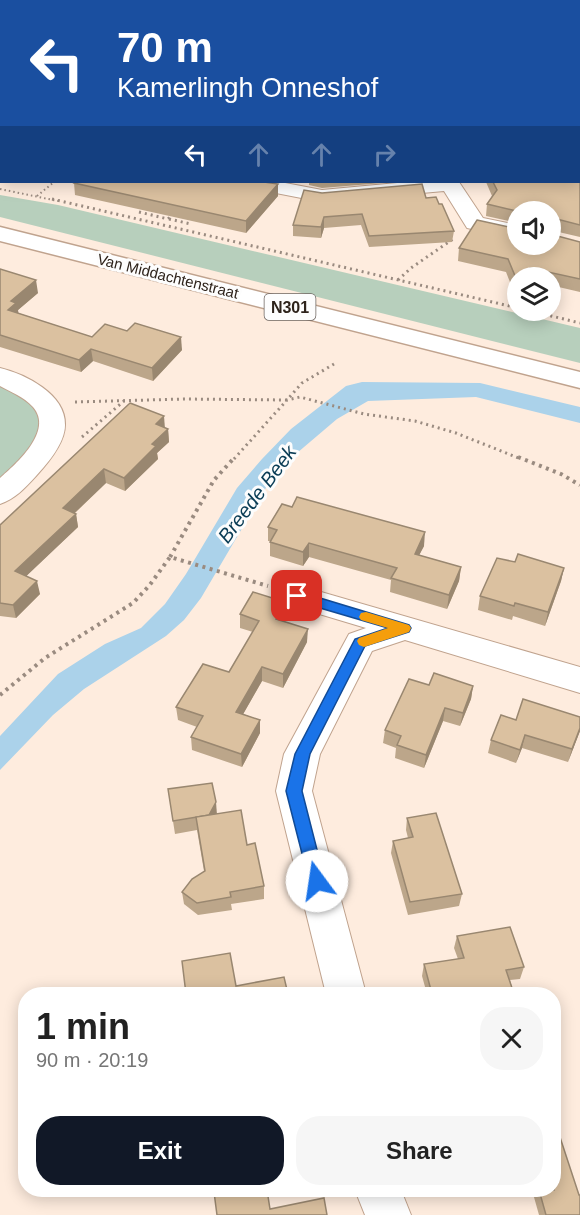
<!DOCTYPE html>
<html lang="en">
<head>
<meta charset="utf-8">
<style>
  body { margin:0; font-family:Arial,sans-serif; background:#f6f6f6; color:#222; height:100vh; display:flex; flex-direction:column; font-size:22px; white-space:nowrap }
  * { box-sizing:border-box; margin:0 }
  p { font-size:20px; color:#767676 }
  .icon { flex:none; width:33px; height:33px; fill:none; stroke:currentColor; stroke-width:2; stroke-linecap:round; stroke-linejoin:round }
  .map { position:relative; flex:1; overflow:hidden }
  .panel { position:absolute; left:18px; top:987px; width:543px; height:210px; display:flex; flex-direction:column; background:#fff; border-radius:24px; box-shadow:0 3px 15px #0003 }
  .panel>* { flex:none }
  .banner { position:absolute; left:0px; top:0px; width:580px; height:183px; box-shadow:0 3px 15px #0003; background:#1a4fa0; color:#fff; overflow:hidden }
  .tools { position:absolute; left:507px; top:201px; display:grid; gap:12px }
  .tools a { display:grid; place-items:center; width:54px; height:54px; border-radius:50%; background:#fff; box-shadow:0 3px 15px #0003; font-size:30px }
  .pin { position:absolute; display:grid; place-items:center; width:51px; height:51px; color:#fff; margin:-26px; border-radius:12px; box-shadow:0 3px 9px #0006 }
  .me { position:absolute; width:66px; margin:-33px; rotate:346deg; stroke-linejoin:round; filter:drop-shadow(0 0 4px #0008) }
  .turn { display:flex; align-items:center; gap:21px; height:126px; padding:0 18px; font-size:27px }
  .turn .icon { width:78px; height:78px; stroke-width:2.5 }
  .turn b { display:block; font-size:42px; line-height:51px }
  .lanes { display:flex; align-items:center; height:57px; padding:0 18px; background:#0003; justify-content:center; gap:30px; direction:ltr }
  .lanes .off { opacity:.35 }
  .round { display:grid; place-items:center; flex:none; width:63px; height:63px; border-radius:24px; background:#f6f6f6 }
  .headline { display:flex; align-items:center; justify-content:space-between; height:102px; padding:0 18px }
  h1 { font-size:36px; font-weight:700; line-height:45px }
  .button { display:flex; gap:12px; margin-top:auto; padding:12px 18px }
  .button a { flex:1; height:69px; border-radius:24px; background:#111827; color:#fff; font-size:24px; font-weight:700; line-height:69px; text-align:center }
  .button a+a { background:#f6f6f6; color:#222 }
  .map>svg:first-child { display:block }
  .green { fill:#b7cfbc }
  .water { fill:#abd2ea }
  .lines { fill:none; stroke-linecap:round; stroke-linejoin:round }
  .street-casing { stroke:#c0a38e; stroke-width:2 }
  .primary-casing { stroke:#c0a38e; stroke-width:3 }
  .path-far2 { stroke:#9a8b80; stroke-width:2; stroke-dasharray:1.5 3; stroke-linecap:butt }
  .path-far1 { stroke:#9a8b80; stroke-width:3; stroke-dasharray:2 4; stroke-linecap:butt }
  .path { stroke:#9a8b80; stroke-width:4; stroke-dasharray:3 4.5; stroke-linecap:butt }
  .street { fill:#fff; fill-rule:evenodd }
  .primary { fill:#fff; fill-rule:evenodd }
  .wall { fill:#bca68a }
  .shaded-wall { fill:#998770 }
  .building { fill:#dbc1a0; stroke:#998770; stroke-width:1.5 }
  .route { fill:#1a73e8; stroke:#114b97; stroke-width:1.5 }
  .slow { fill:#f59e0b }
  .labels { text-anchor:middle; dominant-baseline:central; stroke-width:6; stroke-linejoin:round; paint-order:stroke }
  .far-street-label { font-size:15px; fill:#2e231b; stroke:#fdfdfd }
  .shield { fill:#fdfdfd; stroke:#6c645f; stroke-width:1.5 }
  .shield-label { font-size:16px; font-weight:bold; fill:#2e231b }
  .water-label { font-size:20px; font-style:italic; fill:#093c55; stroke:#fdfdfd }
</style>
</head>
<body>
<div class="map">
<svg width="580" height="1215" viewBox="0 0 580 1215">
  <rect width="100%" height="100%" fill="#feecde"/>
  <g class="green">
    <path d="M0,195l58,10 522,123v35l-580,-146z"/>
    <path d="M0,385l29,16 12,15 -1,19 -10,19 -30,28z"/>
  </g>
  <path class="water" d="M362,382l118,1 100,24v16l-104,-26 -108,4 -31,18 -40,34 -30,33 -66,112 -17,22 -18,16 -82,53 -31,26 -53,55v-34l58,-62 47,-30 36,-16 24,-24 21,-30 51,-86 25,-29 29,-30 55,-43z"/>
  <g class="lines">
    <g class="street-casing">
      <g id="street">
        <path d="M0,20h2l-2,11z"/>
        <path d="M239,182h41l42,8 86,-8h51l24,36 35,7v14l-51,-11 -23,-37 -122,11 -72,-14 -8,-1z"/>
        <path d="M0,368c25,6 66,26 65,57 0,18 -17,38 -29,51 -11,12 -21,23 -36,28v-26c16,-14 54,-47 33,-71 -9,-10 -22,-15 -33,-21z"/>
        <path d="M297,585l283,82v26l-175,-53 -33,11 -52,103 -8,37 54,203h-40l-50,-203 8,-37 65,-120 17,-6 -80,-24 -5,-8 5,-8z"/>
        <path d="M355,1190h46l10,25h-46z"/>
      </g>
    </g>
    <g class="primary-casing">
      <path id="primary" d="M0,227l580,145v16l-580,-147z"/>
    </g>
    <g class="path-far2">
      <path d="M0,189l58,12"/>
      <path d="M37,196l17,-14"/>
    </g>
    <g class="path-far1">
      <path d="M52,199l466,109"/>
      <path d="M139,212l29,7 6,-6"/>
      <path d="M169,219l22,5"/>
      <path d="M398,280l13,-12 42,-29"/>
      <path d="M527,310l53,13"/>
      <path d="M75,402l109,-3 103,1 15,-17 32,-19"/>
      <path d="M82,437l42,-36"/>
      <path d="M234,459l53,-59 13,-3 64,17 51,7 41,12 65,26"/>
    </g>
    <g class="path">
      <path d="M518,457l43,17 19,11"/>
      <path d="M170,557l44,-77 21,-23"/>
      <path d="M0,695l45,-37 88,-55 16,-17 21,-29 98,29"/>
    </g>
    <use href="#street" class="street"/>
    <use href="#primary" class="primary"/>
  </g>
  <g class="wall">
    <path d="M0,0h580v83l-1,-1v-80h-577v9l-2,-1z"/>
    <path d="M2,52v75h-2v-74z"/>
    <path d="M579,85l1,1v49h-1z"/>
    <path d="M580,177v60l-30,-7v-18h-32v11l-32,-7 1,-12 5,-8 -6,-14h93z"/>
    <path d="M309,182h86l-73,6 -13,-3z"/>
    <path d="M74,183l204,13 -32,37 -171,-38z"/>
    <path d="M322,193l104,5 13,6 15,27 -2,11 -83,5 -8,-22 -37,3 -3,10 -28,-2v-11z"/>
    <path d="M580,242v50l-30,-7v-7h-32l-1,22 -11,-28 -48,-11 1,-13z"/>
    <path d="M0,269l38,24 -20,17v3l74,24 90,13 -29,31 -60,-20 -12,11 -81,-25z"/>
    <path d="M165,428l3,1 1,13 -12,11 1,6 -33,32 -19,-8 -31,30 1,1 2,13 -52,49 14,18 -24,24 -16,-2v-91z"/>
    <path d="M268,527l156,19 -5,9 42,12 -2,14 -12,28 -57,-17 1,-12 -82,-23 -6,9 -33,-10v-15h-2z"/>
    <path d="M515,562l49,6 -3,13 -16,45 -32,-10 -1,4 -34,-10 2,-14z"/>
    <path d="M240,614l45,2 -3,5 25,21 -24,46 -21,-7 -19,33 17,6v13l-18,34 -50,-17 -1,-13 6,-10 -19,-7 -2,-13 53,-35 24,-40 -13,-4z"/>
    <path d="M429,685l44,1 -2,13 -11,27 -17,-5 -19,47 -29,-10 1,-10 -13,-5 2,-13z"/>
    <path d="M516,720l64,11 -12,31 -46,-14 -6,15 -28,-10 3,-13z"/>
    <path d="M168,789l49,25 30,31 17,41v13l-33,5 1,6 -34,5 -14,-11 -2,-12 22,-21 -7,-41 -22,4z"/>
    <path d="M407,818l55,76 -3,12 -51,9 -17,-62 2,-12 15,-3 -2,-8z"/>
    <path d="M457,936l67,31 -4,12 -10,1 4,14h-87l-5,-18 2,-12 34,-5 -4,-11z"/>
    <path d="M532,1190h22l26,25h-41z"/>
  </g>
  <g class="shaded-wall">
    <path d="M278,184v12l-32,37v-12z"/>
    <path d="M324,217v11l-3,10v-11z"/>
    <path d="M530,268l-2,10h-3z"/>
    <path d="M36,280l2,13 -20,17 1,6 -11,-6 3,-9z"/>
    <path d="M181,337l1,13 -29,31 -1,-13z"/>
    <path d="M91,349l2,12 -12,11 -2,-12z"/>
    <path d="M164,416l1,13 -9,-5z"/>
    <path d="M168,429l1,13 -12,11 1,6 -33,32 -1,-13 28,-34z"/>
    <path d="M104,469l2,14 -40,38 -3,-13z"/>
    <path d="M76,514l2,13 -60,57 -3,-13z"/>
    <path d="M425,532l-1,14 -11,21 2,-13z"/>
    <path d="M309,543v14l-6,9v-14z"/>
    <path d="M461,567l-2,14 -12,28 2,-14z"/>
    <path d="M564,568l-3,13 -16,45 3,-14z"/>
    <path d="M37,581l3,13 -24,24 -3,-13z"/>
    <path d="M285,602v14l-9,16v-13z"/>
    <path d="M308,629l-1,13 -24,46v-14z"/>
    <path d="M262,667v14l-25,44 -1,-13z"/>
    <path d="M473,686l-2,13 -11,27 3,-13z"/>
    <path d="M445,708l-2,13 -19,47 2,-13z"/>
    <path d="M260,720v13l-18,34 -1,-13z"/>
    <path d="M580,728v3l-12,31 4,-13z"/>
    <path d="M525,735l-3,13 -6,15 4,-13z"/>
    <path d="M216,802l1,13h-8z"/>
  </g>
  <g class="building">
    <path d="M0,0h580v72l-1,1v-71h-303v-2l-27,2h-246z"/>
    <path d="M2,52v64h-2v-63z"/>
    <path d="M579,85l1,1v37h-1z"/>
    <path d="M579,177h1v48l-27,-7 -3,1v-7h-29l-34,-8 10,-14 -4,-8h86z"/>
    <path d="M75,182h189l14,2 -32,37 -172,-38z"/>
    <path d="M422,184l4,14 10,-1 3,7h3l12,27 -85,5 -7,-22 -38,3 -3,10 -28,-2 11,-35 18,3z"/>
    <path d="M477,220l41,9v15h32v-10l30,8v37l-50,-11 -5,10h-7v5l-10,-24 -49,-11z"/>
    <path d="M0,269l36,11 -25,21 5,2 -8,7 84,27 13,-13 22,7 8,-8 46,14 -29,31 -61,-19 -12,11 -79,-25z"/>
    <path d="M130,403l34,13 -8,8 12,5 -16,15 4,2 -32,32 -20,-9 -41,39 13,6 -61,57 22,10 -24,24 -13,-2v-78z"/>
    <path d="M297,497l128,35 -10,22 46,13 -12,28 -58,-17 6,-10 -88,-25 -6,9 -33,-10 7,-12 -9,-3 14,-23 10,3z"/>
    <path d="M518,554l46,14 -16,44 -33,-9 -1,3 -34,-10 17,-38 18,4z"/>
    <path d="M253,592l32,10 -9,17 32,10 -25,45 -21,-7 -26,45 24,8 -19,34 -50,-17 12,-21 -27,-9 27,-43 26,8 30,-51 -19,-7z"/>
    <path d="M434,673l39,13 -10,27 -18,-5 -19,47 -29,-10 4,-9 -16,-6 24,-51 20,6z"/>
    <path d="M523,699l57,18v11l-8,21 -47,-14 -5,15 -29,-10 10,-25 15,5z"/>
    <path d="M212,783l4,19 -7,13 -36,6 -5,-32z"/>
    <path d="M241,810l6,35 8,-2 9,43 -34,6 1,5 -34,6 -15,-11 10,-13 13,-8 -9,-54z"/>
    <path d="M436,813l26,81 -52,8 -17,-61 20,-4 -6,-19z"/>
    <path d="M510,927l14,40 -18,3 8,24h-82l-8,-30 40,-6 -7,-22z"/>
    <path d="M230,953l6,33 48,-9 4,17h-90v-1l-12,1 -4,-33z"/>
    <path d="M554,1119l25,76h1v20h-34l-7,-25h15z"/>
    <path d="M225,1190h42l3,19 54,-11 3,17h-110l-3,-23z"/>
  </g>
  <path class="route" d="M297,591l112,34 2,3 -2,4 -44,14 -55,108 -8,37 23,90 -2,6 -6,2 -6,-2 -2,-6 -23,-90 9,-37 60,-115 33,-11 -95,-28 -2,-4z"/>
  <path class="slow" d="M366,612l43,13 2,3 -2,4 -45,15 -5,-2 -2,-4 2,-3 29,-10 -27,-8 -2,-3 2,-4z"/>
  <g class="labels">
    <g class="far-street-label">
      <text transform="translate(168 276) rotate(14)">Van Middachtenstraat</text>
    </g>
    <rect class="shield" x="264.5" y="294" width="51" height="26" rx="4.5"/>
    <g class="shield-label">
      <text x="290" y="307">N301</text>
    </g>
    <g class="water-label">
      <text transform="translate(257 494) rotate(-53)">Breede Beek</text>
    </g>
  </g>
</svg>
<div class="tools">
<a><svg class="icon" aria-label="sound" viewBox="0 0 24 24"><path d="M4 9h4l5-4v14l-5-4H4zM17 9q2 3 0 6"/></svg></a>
<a><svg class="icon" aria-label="layers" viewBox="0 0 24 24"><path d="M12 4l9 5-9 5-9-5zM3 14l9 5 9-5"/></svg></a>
</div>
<div class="pin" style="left:297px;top:596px;background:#d93025"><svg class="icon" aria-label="arrive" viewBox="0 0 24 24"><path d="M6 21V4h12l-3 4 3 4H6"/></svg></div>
<svg class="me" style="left:317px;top:881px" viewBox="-20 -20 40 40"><circle r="19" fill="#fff"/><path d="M0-13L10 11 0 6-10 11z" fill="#1a73e8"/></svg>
<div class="banner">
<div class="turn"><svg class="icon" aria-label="left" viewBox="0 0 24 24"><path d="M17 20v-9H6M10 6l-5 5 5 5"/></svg><div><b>70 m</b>Kamerlingh Onneshof</div></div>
<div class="lanes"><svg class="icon" aria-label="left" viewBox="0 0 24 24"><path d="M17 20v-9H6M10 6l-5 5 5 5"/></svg><svg class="icon off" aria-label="ahead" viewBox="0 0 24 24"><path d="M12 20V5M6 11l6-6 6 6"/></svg><svg class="icon off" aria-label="ahead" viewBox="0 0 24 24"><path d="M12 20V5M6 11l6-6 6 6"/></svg><svg class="icon off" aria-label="right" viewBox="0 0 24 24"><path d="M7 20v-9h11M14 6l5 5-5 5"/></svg></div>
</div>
<section class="panel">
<div class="headline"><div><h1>1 min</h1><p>90 m · 20:19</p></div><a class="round"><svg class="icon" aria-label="close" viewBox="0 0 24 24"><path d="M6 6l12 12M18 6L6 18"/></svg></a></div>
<div class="button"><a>Exit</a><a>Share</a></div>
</section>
</div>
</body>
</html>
